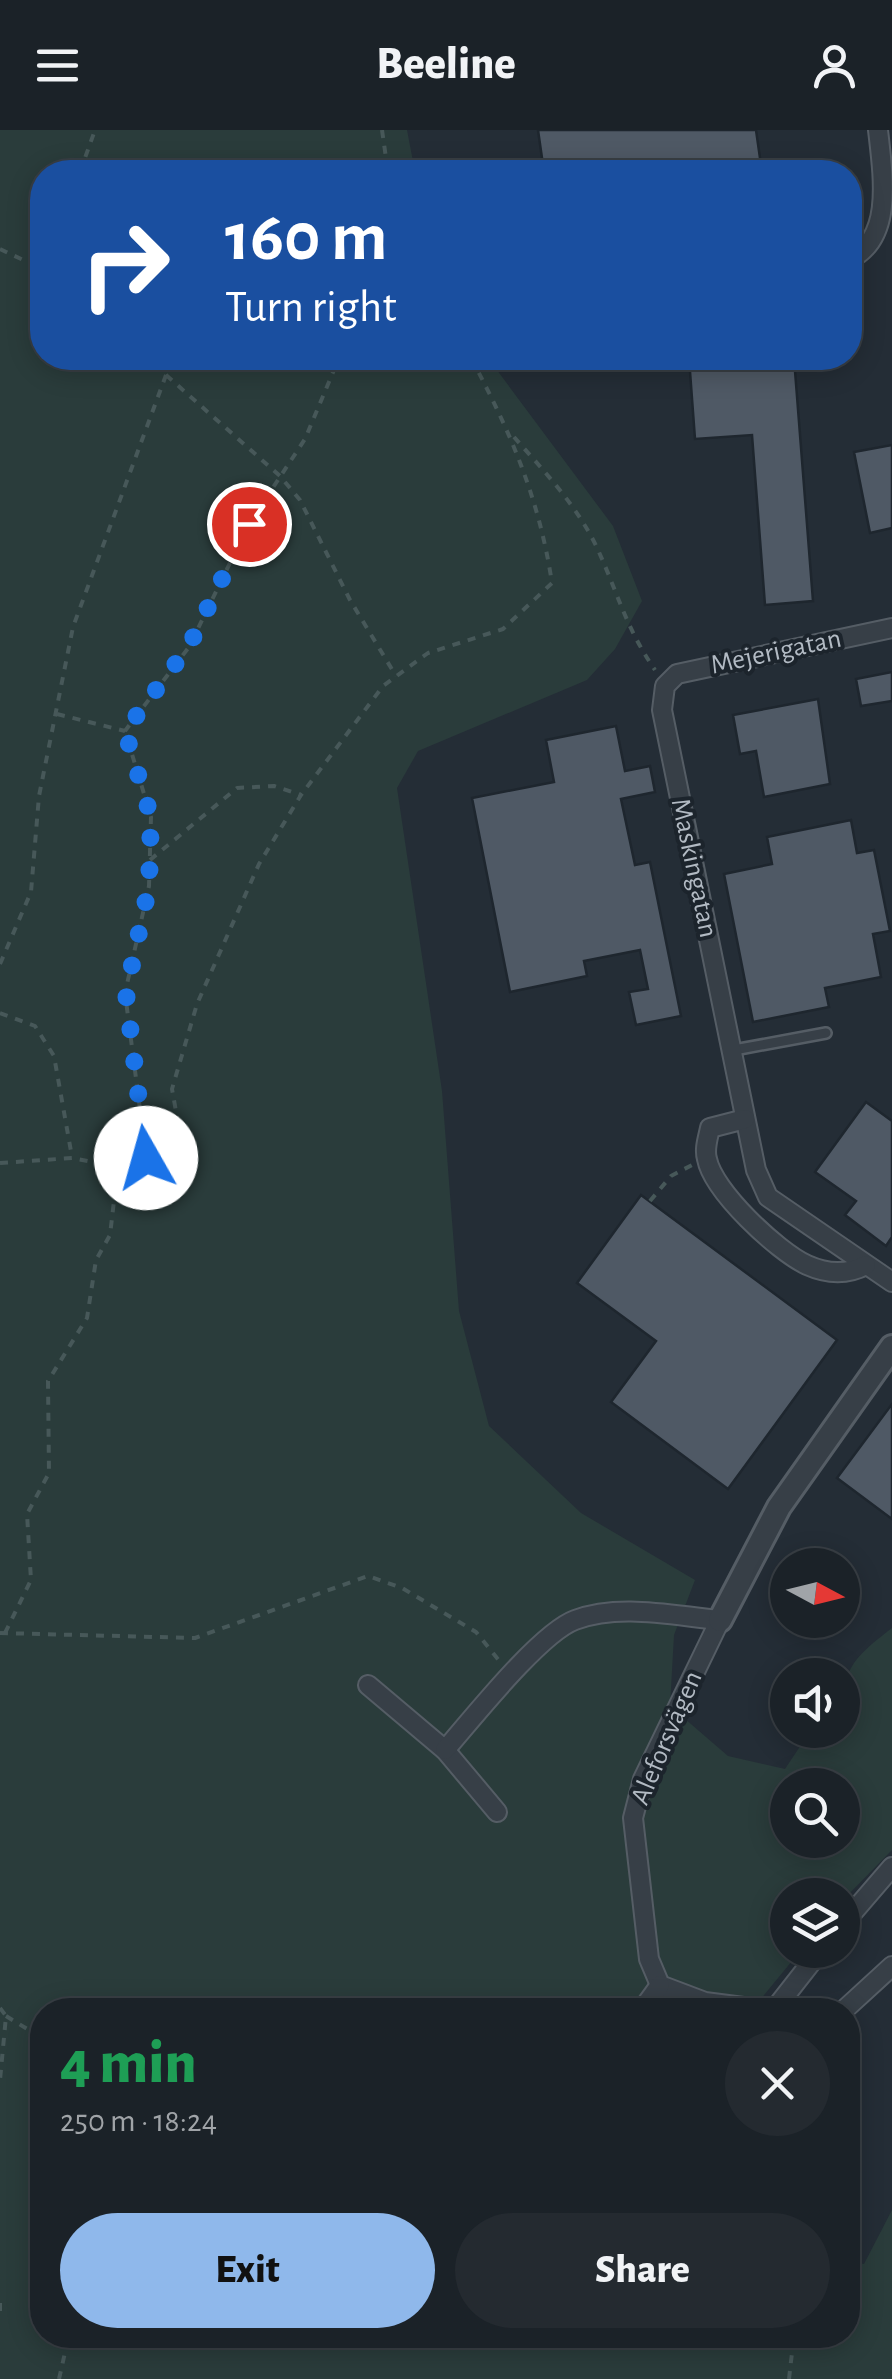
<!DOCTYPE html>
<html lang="en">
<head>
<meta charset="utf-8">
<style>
  body { margin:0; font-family:"Alegreya Sans",sans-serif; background:#242a30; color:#f1f3f6; height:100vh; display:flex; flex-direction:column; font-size:38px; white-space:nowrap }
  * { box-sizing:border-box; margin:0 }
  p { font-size:32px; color:#a0a4a8 }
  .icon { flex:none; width:55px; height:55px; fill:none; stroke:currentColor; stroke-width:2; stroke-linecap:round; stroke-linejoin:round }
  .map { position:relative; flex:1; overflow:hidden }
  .sheet { position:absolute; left:30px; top:1868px; width:830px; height:350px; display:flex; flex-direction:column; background:#1b2228; border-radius:40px; box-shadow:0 5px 25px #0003,0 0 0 2px #393f45 }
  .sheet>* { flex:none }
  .banner { position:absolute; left:30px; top:30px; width:832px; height:210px; border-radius:40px; box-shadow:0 5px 25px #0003,0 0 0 2px #393f45; background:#1a4fa0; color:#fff; overflow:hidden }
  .needle { width:65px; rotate:97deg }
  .controls { position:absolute; left:770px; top:1418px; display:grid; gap:20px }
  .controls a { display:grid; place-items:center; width:90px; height:90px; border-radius:50%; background:#1b2228; box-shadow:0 5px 25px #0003,0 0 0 2px #393f45; font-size:50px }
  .pin { position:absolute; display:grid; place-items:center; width:85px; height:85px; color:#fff; margin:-42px; border:5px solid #fff; border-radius:50%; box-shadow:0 2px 10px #0007 }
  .me { position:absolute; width:110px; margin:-55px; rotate:353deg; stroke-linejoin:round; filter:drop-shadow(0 0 8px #0008) }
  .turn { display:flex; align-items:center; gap:35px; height:210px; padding:0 30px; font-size:45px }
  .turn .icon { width:130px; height:130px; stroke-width:2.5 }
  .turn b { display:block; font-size:70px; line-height:85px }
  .round { display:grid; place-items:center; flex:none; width:105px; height:105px; border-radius:52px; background:#242a30 }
  .head { display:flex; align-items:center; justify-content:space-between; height:170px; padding:0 30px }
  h1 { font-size:60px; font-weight:800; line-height:75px; color:#1e9e55 }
  .cta { display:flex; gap:20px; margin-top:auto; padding:20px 30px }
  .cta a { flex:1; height:115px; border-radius:60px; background:#8fb8eb; color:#111; font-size:40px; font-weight:800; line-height:115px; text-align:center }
  .cta a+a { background:#242a30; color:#f1f3f6 }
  header { display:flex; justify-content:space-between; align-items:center; height:130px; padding:0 30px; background:#1b2228; font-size:45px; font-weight:800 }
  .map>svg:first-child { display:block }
  .green { fill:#2a3c3b; fill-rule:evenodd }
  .building { fill:#4f5965; stroke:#1e262e; stroke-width:2.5 }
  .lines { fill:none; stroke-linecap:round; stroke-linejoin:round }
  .service-casing { stroke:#555d65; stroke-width:14 }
  .minor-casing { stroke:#555d65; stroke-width:22 }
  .tertiary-casing { stroke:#555d65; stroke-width:28 }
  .path { stroke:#475859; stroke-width:4; stroke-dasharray:8 8; stroke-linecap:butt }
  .service { stroke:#373f47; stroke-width:9 }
  .minor { stroke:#373f47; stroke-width:18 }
  .tertiary { stroke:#373f47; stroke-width:22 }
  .route { stroke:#1a73e8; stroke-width:18; stroke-dasharray:0 32.4 }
  .labels { text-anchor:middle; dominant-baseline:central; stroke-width:8; stroke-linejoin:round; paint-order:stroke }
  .street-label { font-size:28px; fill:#b2bac3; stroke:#1c242c }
</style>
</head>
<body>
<header><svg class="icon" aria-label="menu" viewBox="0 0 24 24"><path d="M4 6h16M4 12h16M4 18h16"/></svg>Beeline<svg class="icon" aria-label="person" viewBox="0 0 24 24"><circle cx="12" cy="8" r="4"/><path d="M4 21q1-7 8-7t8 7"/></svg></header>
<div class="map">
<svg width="892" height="2249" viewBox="0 0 892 2249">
  <rect width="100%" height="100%" fill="#242d36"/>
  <path class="green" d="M0,0h407l8,42h-373v186h446l125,168 29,75 -27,48 -28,31 -169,71 -21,37 45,303 17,220 30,115 92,87 114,67 -21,55 -4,71 58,50 57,13 26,-39h31c1,-58 3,-66 50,-102v222l-49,50 -1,-5h-54v55h13l-41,50 52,10h-770v325h806v-73l16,2 28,-54v169h-892zM788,1655h54v55h-54z"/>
  <g class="building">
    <path d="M538,0h218l6,42h-218z"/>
    <path d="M689,228h105l19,243 -48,4 -13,-170 -57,4z"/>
    <path d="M892,315v83l-22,5 -16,-81z"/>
    <path d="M892,542v29l-31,5 -5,-27z"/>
    <path d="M818,569l12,85 -66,13 -8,-46 -16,3 -7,-39z"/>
    <path d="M616,596l9,45 25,-5 5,26 -34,7 14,66 15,-3 31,154 -45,9 -7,-33 19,-3 -8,-39 -56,11 3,15 -77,16 -38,-194 82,-16 -8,-42z"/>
    <path d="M851,690l6,33 17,-3 16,81 -17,3 8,43 -56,11 4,19 -76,15 -29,-148 48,-10 -5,-27z"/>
    <path d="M866,972l26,19v116l-6,9 -41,-31 11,-14 -41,-29z"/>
    <path d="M641,1065l196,145 -109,149 -117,-87 45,-61 -79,-58z"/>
    <path d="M892,1274v115l-55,-41z"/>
  </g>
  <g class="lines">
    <g class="service-casing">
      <path id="service" d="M734,920l92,-17"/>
    </g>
    <g class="minor-casing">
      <g id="minor">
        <path d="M850,129c42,-21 34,-77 28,-129"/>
        <path d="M892,498l-215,46 -12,12 -3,24 94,460 12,27 124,85"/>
        <path d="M745,989l-35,9c-2,10 -6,21 -3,31 6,32 70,92 100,106 20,9 40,10 59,0"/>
        <path d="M368,1555l77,65 52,62"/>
        <path d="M445,1620c27,-31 95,-117 130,-130 45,-17 99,-4 145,0l-77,159 -10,39 16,141 11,26 45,17 63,8"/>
        <path d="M842,1795l50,-58"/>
        <path d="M642,1880l18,-25"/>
        <path d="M774,1880l47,-60"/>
        <path d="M844,1880l48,-44"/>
      </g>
    </g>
    <g class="tertiary-casing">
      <path id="tertiary" d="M720,1490l59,-113 113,-160"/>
    </g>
    <g class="path">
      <path d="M382,0l6,42"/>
      <path d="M80,42l15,-42"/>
      <path d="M0,119l42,20"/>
      <path d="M166,245l114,101 20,24 50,100 46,76"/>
      <path d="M514,307c30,34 65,71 84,113 21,46 27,76 57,120"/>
      <path d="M57,584l68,17"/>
      <path d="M150,730l87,-72 37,-2 27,9"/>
      <path d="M0,834l31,-72 8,-96 34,-169 93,-252 -13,-17"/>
      <path d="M0,883l35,13 19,30 18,101"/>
      <path d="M146,1026l-21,-163 24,-107 2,-69 -26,-86 64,-84 60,-123 56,-85 34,-81"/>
      <path d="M0,1033l72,-5 46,9 64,-22 -10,-56 25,-85 62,-140 42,-69 82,-109 45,-33 75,-24 49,-46c-13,-85 -41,-150 -81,-225"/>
      <path d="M650,1071l21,-25 21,-11"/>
      <path d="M0,1503l195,5 173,-62 34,12 74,44 25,31"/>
      <path d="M5,1503l26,-53 -4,-66 22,-41 -1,-92 39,-63 9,-58 14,-25 8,-68"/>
      <path d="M0,1878l6,8 -6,64"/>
      <path d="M6,1886l36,22"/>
      <path d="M0,2173v12"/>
      <path d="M59,2249l10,-44"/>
      <path d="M789,2249l5,-44"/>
    </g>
    <use href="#service" class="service"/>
    <use href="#minor" class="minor"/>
    <use href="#tertiary" class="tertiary"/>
  </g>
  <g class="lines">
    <path class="route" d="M146,1028l-20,-165 23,-107 2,-69 -26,-86 64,-85 60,-122"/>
  </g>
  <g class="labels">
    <g class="street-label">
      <text transform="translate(776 522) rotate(-12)">Mejerigatan</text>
      <text transform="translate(694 738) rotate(78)">Maskingatan</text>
      <text transform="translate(667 1608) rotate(-67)">Aleforsvägen</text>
    </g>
  </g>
</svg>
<div class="controls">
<a><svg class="needle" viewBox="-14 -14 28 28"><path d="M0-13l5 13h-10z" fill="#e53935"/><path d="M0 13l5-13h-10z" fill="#a0a4a8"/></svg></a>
<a><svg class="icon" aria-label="sound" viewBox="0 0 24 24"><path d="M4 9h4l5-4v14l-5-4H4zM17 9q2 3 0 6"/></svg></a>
<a><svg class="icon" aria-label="search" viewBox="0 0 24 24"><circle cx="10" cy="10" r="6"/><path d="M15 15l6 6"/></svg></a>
<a><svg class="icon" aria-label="layers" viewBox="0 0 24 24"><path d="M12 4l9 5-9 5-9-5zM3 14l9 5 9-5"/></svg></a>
</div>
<div class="pin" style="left:249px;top:394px;background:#d93025"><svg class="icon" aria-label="arrive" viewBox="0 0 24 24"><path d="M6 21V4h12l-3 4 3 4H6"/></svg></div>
<svg class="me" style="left:146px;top:1028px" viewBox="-20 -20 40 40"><circle r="19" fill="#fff"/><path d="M0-13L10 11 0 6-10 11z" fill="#1a73e8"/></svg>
<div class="banner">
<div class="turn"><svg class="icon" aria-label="right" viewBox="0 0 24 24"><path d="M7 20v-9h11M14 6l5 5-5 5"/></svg><div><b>160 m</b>Turn right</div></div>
</div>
<section class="sheet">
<div class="head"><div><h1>4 min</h1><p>250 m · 18:24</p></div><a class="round"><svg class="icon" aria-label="close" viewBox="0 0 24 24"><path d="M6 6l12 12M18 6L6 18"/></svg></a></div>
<div class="cta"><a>Exit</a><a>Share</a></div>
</section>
</div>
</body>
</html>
